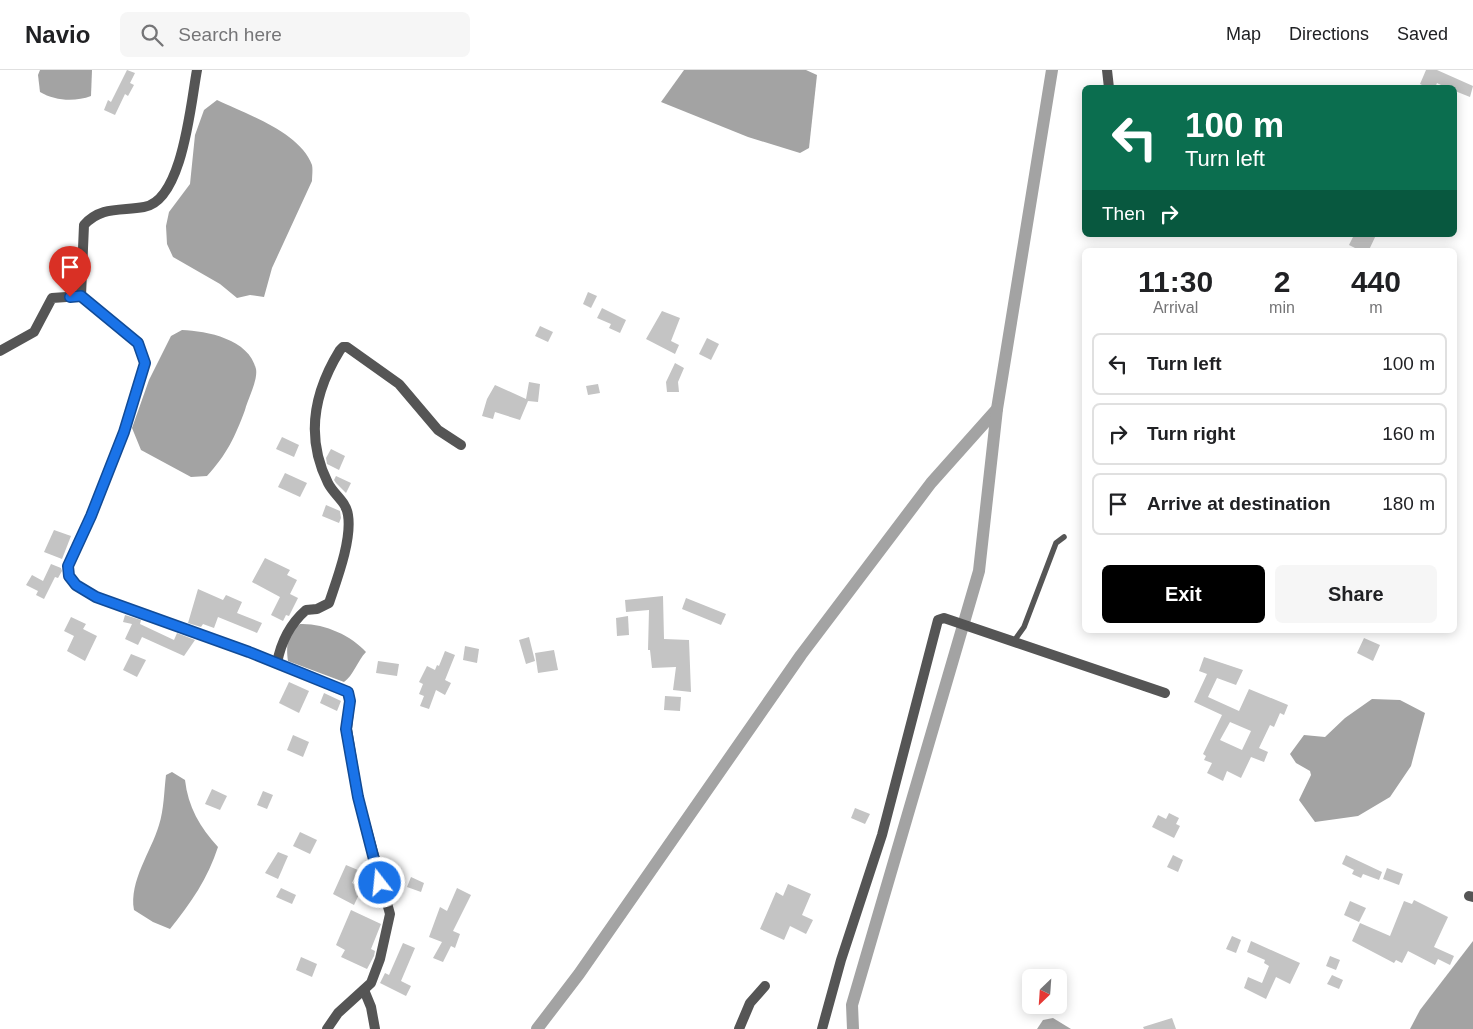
<!DOCTYPE html>
<html lang="en">
<head>
<meta charset="utf-8">
<style>
  body { margin:0; font-family:Arial,sans-serif; background:#f6f6f6; color:#202124; height:100vh; display:flex; flex-direction:column; font-size:19px; white-space:nowrap }
  * { box-sizing:border-box; margin:0 }
  p { font-size:16px; color:#757577 }
  .icon { flex:none; width:28px; height:28px; fill:none; stroke:currentColor; stroke-width:2; stroke-linecap:round; stroke-linejoin:round }
  .map { position:relative; flex:1; overflow:hidden }
  .drawer { position:absolute; left:1082px; top:178px; width:375px; height:385px; display:flex; flex-direction:column; background:#fff; border-radius:8px; box-shadow:0 2px 12px #0003 }
  .drawer>* { flex:none }
  .hud { position:absolute; left:1082px; top:15px; width:375px; height:152px; border-radius:8px; box-shadow:0 2px 12px #0003; background:#0b6e4f; color:#fff; overflow:hidden }
  .needle { width:32px; rotate:205deg }
  .tools { position:absolute; left:1022px; top:899px; display:grid; gap:10px }
  .tools a { display:grid; place-items:center; width:45px; height:45px; border-radius:8px; background:#fff; box-shadow:0 2px 12px #0003; font-size:25px }
  .pin { position:absolute; display:grid; place-items:center; width:42px; height:42px; color:#fff; margin:-51px -21px; border-radius:50% 50% 50% 0; rotate:-45deg; box-shadow:0 0 5px #0007 }
  .pin .icon { rotate:45deg }
  .me { position:absolute; width:55px; margin:-28px; rotate:344deg; stroke-linejoin:round; filter:drop-shadow(0 0 4px #0008) }
  .turn { display:flex; align-items:center; gap:18px; height:105px; padding:0 20px; font-size:22px }
  .turn .icon { width:65px; height:65px; stroke-width:2.5 }
  .turn b { display:block; font-size:35px; line-height:42px }
  .then { display:flex; align-items:center; height:48px; padding:0 20px; background:#0003; gap:10px; font-size:19px }
  .eta { display:flex; justify-content:space-evenly; align-items:center; height:85px; text-align:center }
  .eta b { font-size:30px; font-weight:600; line-height:35px }
  .button { display:flex; gap:10px; margin-top:auto; padding:10px 20px }
  .button a { flex:1; height:58px; border-radius:8px; background:#000; color:#fff; font-size:20px; font-weight:600; line-height:58px; text-align:center }
  .button a+a { background:#f6f6f6; color:#202124 }
  ul { padding:0; list-style:none }
  li { display:flex; align-items:center; gap:15px; height:62px; margin:0 10px 8px; padding:0 10px; border:2px solid #e0e0e0; border-radius:8px }
  li div { flex:1 }
  li b { display:block; font-size:19px }
  li em { font-style:normal }
  header { display:flex; align-items:center; gap:30px; box-sizing:border-box; height:70px; padding:0 25px; background:#fff; border-bottom:1px solid #e0e0e0 }
  header strong { font-size:24px }
  nav { display:flex; gap:28px; margin-inline-start:auto; font-size:18px }
  .search { width:350px; height:45px; background:#f6f6f6; display:flex; align-items:center; gap:12px; box-sizing:border-box; padding:0 18px; border-radius:8px; color:#757577; font-size:19px }
  .map>svg:first-child { display:block }
  .water { fill:#a3a3a3 }
  .lines { fill:none; stroke-linecap:round; stroke-linejoin:round }
  .canal { stroke:#a3a3a3; stroke-width:12 }
  .building { fill:#c4c4c4; fill-rule:evenodd }
  .service { stroke:#555; stroke-width:5.5 }
  .minor { stroke:#555; stroke-width:10 }
  .tertiary { stroke:#555; stroke-width:10 }
  .route-casing { stroke:#114b97; stroke-width:12 }
  .route { stroke:#1a73e8; stroke-width:9 }
</style>
</head>
<body>
<header>
<strong>Navio</strong>
<div class="search"><svg class="icon" aria-label="search" viewBox="0 0 24 24"><circle cx="10" cy="10" r="6"/><path d="M15 15l6 6"/></svg>Search here</div>
<nav><a>Map</a><a>Directions</a><a>Saved</a></nav>
</header>
<div class="map">
<svg width="1473" height="959" viewBox="0 0 1473 959">
  <rect width="100%" height="100%" fill="#fff"/>
  <g class="water">
    <path d="M40,0h52l-1,26c-16,6 -36,5 -51,-4l-2,-17z"/>
    <path d="M684,0h122l11,5 -8,73 -9,5 -52,-16 -87,-35z"/>
    <path d="M217,30c29,14 83,32 95,65 1,5 0,11 0,16l-40,87 -8,29 -14,-2 -13,3 -17,-14 -47,-27 -6,-13 -1,-18 3,-14 21,-28 5,-49 9,-25z"/>
    <path d="M182,260c25,1 67,9 74,39 2,11 -8,30 -11,41 -10,27 -18,44 -38,66l-16,1 -50,-27 -9,-22 17,-48 22,-44z"/>
    <path d="M300,554c23,-1 51,11 66,28 -8,8 -13,24 -22,30l-56,-21c-2,-15 -1,-28 12,-37z"/>
    <path d="M1372,629l28,1 25,13 -14,53 -21,31 -32,19 -43,6 -16,-22 12,-25 -1,-4 -14,-8 -6,-9 14,-19 21,2 20,-19z"/>
    <path d="M172,702l13,8c3,27 15,47 33,67 -10,31 -27,56 -48,82l-17,-7 -19,-12c-5,-29 17,-58 25,-85 5,-15 5,-34 7,-50z"/>
    <path d="M1473,871v88h-63l10,-19z"/>
    <path d="M1053,948l18,11h-34l6,-9z"/>
  </g>
  <g class="lines">
    <g class="canal">
      <path d="M537,959l42,-55 222,-319 130,-172 66,-74 55,-339"/>
      <path d="M853,959l-1,-24 127,-434 18,-162"/>
    </g>
  </g>
  <g class="building">
    <path d="M127,0l8,3 -5,10 4,2 -6,11 -3,-2 -10,21 -11,-5 4,-10 3,2z"/>
    <path d="M1426,0h11l36,16 -3,11 -15,-6v-3h-8l-10,-5 -2,5h-7l-8,-4z"/>
    <path d="M1354,165h22l-7,15h-10l-10,-5z"/>
    <path d="M588,222l9,4 -6,12 -8,-4z"/>
    <path d="M602,238l24,12 -6,13 -11,-5 2,-4 -14,-6z"/>
    <path d="M662,241l18,7 -9,23 8,4 -4,9 -29,-15z"/>
    <path d="M540,256l13,6 -5,10 -13,-6z"/>
    <path d="M707,268l12,6 -8,16 -12,-6z"/>
    <path d="M675,293l9,5 -6,14 1,10h-12l-1,-10z"/>
    <path d="M529,312l11,2 -2,18 -10,-1 -8,19 -25,-8 -2,7 -11,-3 5,-17 8,-14 31,14z"/>
    <path d="M598,314l2,9 -12,2 -2,-9z"/>
    <path d="M282,367l17,8 -5,12 -18,-8z"/>
    <path d="M331,379l14,7 -6,14 -12,-6 -1,-6z"/>
    <path d="M285,403l22,10 -7,14 -22,-10z"/>
    <path d="M336,406l15,7 -5,10 -10,-10 -2,-3z"/>
    <path d="M326,435l14,6 1,7 -2,5 -17,-7z"/>
    <path d="M54,460l17,6 -9,23 -18,-7z"/>
    <path d="M265,488l25,12 -3,5 10,5 -7,14 8,4 -9,18 -3,-1 -3,6 -12,-6 9,-18 -28,-15z"/>
    <path d="M51,494l10,4 1,3 -4,7 -3,-1 -11,22 -8,-4 2,-4 -12,-6 6,-10 11,6z"/>
    <path d="M198,519l25,11 3,-5 16,7 -5,11 25,10 -5,10 -39,-16 -4,11 -11,-4 -2,3 -13,-4z"/>
    <path d="M663,526l1,43 25,1 2,52 -18,-2 3,-23 -24,1 -2,-18h-2l1,-40 -23,2 -1,-12z"/>
    <path d="M686,528l40,16 -5,11 -39,-16z"/>
    <path d="M125,545l16,5 -1,4 34,16 3,-7 18,7 -11,16 -42,-19 -4,8 -13,-6 7,-15 -9,-2z"/>
    <path d="M628,546l1,19 -12,1 -1,-18z"/>
    <path d="M71,547l15,7 -3,5 14,7 -12,25 -18,-10 7,-15 -10,-5z"/>
    <path d="M529,567l6,24 -9,3 -7,-24z"/>
    <path d="M1364,568l16,7 -7,16 -16,-8z"/>
    <path d="M465,576l14,3 -2,14 -14,-3z"/>
    <path d="M554,580l4,20 -20,3 -3,-20z"/>
    <path d="M445,581l10,4 -10,25 6,3 -6,12 -9,-5 -7,19 -9,-3 4,-10 -5,-2 4,-10 -4,-2 8,-16 8,4 2,-5 2,1z"/>
    <path d="M131,584l15,6 -9,17 -14,-7z"/>
    <path d="M1204,587l39,13 -7,15 -19,-7 -9,19 31,14 10,-22 39,16 -4,10 -4,-2 -6,14 -4,-2 -11,23 9,4 -4,10 -13,-5 -10,21 -14,-7 -4,10 -16,-8 5,-10 -8,-3 2,-4 -3,-2 19,-39 -28,-13 13,-28 -8,-3zM1230,652l21,9 -9,19 -22,-10z"/>
    <path d="M378,591l21,3 -2,12 -21,-3z"/>
    <path d="M289,612l20,9 -10,22 -20,-10z"/>
    <path d="M324,623l17,8 -4,10 -17,-8z"/>
    <path d="M665,626l16,1 -1,14 -16,-1z"/>
    <path d="M293,665l16,7 -6,15 -16,-7z"/>
    <path d="M212,719l15,7 -7,14 -15,-6z"/>
    <path d="M263,721l10,4 -6,14 -10,-4z"/>
    <path d="M855,738l15,6 -5,10 -14,-6z"/>
    <path d="M1169,743l10,5 -3,6 4,2 -6,12 -22,-11 6,-12 8,4z"/>
    <path d="M300,762l17,8 -7,14 -17,-8z"/>
    <path d="M278,782l10,4 -10,23 -13,-6z"/>
    <path d="M1173,785l10,5 -5,12 -11,-5z"/>
    <path d="M1346,785l36,17 -3,8 -16,-6 -2,4 -9,-4 2,-4 -12,-6z"/>
    <path d="M346,795l12,5 -6,13 10,5 -8,17 -21,-11z"/>
    <path d="M1387,798l16,6 -4,11 -16,-6z"/>
    <path d="M411,807l13,6 -3,9 -14,-5z"/>
    <path d="M788,814l23,10 -9,21 11,5 -7,14 -16,-8 -6,14 -24,-11 16,-37 7,4z"/>
    <path d="M281,818l15,7 -4,9 -16,-7z"/>
    <path d="M457,818l14,7 -18,36 7,3 -5,14 -4,-2 -8,16 -10,-4 9,-16 -13,-5 11,-30 7,4z"/>
    <path d="M1414,830l34,17 -14,30 20,9 -4,9 -12,-6 -3,6 -27,-14 -6,12 -6,-3 -2,3 -42,-22 8,-18 30,13 14,-35 8,3z"/>
    <path d="M1350,831l16,7 -7,14 -15,-7z"/>
    <path d="M351,840l30,14 -10,25 4,2 -1,5 -7,13 -26,-12 4,-7 -9,-5z"/>
    <path d="M1232,866l9,4 -5,13 -10,-4z"/>
    <path d="M1251,871l49,22 -10,21 -14,-7 -10,22 -22,-11 4,-11 14,6 7,-17 -5,-3 1,-3 -18,-8z"/>
    <path d="M403,873l12,5 -14,33 10,5 -5,10 -26,-13 5,-10 4,2z"/>
    <path d="M1330,886l10,4 -4,10 -10,-4z"/>
    <path d="M301,887l16,7 -5,13 -16,-7z"/>
    <path d="M1332,905l11,5 -4,9 -12,-5z"/>
    <path d="M1172,948l4,11h-32l-1,-2z"/>
  </g>
  <g class="lines">
    <path class="service" d="M1014,571l10,-14 32,-84 8,-6"/>
    <g class="minor">
      <path d="M1107,0l2,18"/>
      <path d="M0,281l34,-19 18,-34 29,-2"/>
      <path d="M277,593c4,-21 13,-39 29,-53l11,-1 12,-6c8,-24 23,-63 19,-88 -2,-14 -14,-20 -20,-32 -23,-46 -14,-91 12,-133l3,-3h4l52,37 39,46 23,15"/>
      <path d="M1469,826l4,1"/>
      <path d="M364,920l7,17 4,22"/>
      <path d="M739,959l11,-26 15,-17"/>
      <path d="M822,959l19,-69 41,-125 56,-215 6,-2 221,75"/>
    </g>
    <path class="tertiary" d="M197,0c-6,31 -14,131 -53,137 -23,4 -43,-1 -60,18l-3,71 57,47 7,20 -21,69 -33,84 -23,50 1,10 7,9 20,12 153,55 99,40 2,9 -3,28 11,68 32,117 -10,45 -9,24 -33,30 -11,16"/>
  </g>
  <g class="lines">
    <g class="route-casing">
      <path id="route" d="M70,227l11,-1 57,47 7,20 -21,69 -33,84 -23,50 1,10 7,9 20,12 153,55 99,40 2,9 -4,28 12,68 22,86"/>
    </g>
    <use href="#route" class="route"/>
  </g>
</svg>
<div class="tools">
<a><svg class="needle" viewBox="-14 -14 28 28"><path d="M0-13l5 13h-10z" fill="#e53935"/><path d="M0 13l5-13h-10z" fill="#757577"/></svg></a>
</div>
<div class="pin" style="left:70px;top:227px;background:#d93025"><svg class="icon" aria-label="arrive" viewBox="0 0 24 24"><path d="M6 21V4h12l-3 4 3 4H6"/></svg></div>
<svg class="me" style="left:380px;top:813px" viewBox="-20 -20 40 40"><circle r="17" fill="#1a73e8" stroke="#fff" stroke-width="3"/><path d="M0-11L8 9 0 5-8 9z" fill="#fff"/></svg>
<div class="hud">
<div class="turn"><svg class="icon" aria-label="left" viewBox="0 0 24 24"><path d="M17 20v-9H6M10 6l-5 5 5 5"/></svg><div><b>100 m</b>Turn left</div></div>
<div class="then">Then<svg class="icon" aria-label="right" viewBox="0 0 24 24"><path d="M7 20v-9h11M14 6l5 5-5 5"/></svg></div>
</div>
<section class="drawer">
<div class="eta">
<div><b>11:30</b><p>Arrival</p></div>
<div><b>2</b><p>min</p></div>
<div><b>440</b><p>m</p></div>
</div>
<ul>
<li><svg class="icon" aria-label="left" viewBox="0 0 24 24"><path d="M17 20v-9H6M10 6l-5 5 5 5"/></svg><div><b>Turn left</b></div><em>100 m</em></li>
<li><svg class="icon" aria-label="right" viewBox="0 0 24 24"><path d="M7 20v-9h11M14 6l5 5-5 5"/></svg><div><b>Turn right</b></div><em>160 m</em></li>
<li><svg class="icon" aria-label="arrive" viewBox="0 0 24 24"><path d="M6 21V4h12l-3 4 3 4H6"/></svg><div><b>Arrive at destination</b></div><em>180 m</em></li>
</ul>
<div class="button"><a>Exit</a><a>Share</a></div>
</section>
</div>
</body>
</html>
